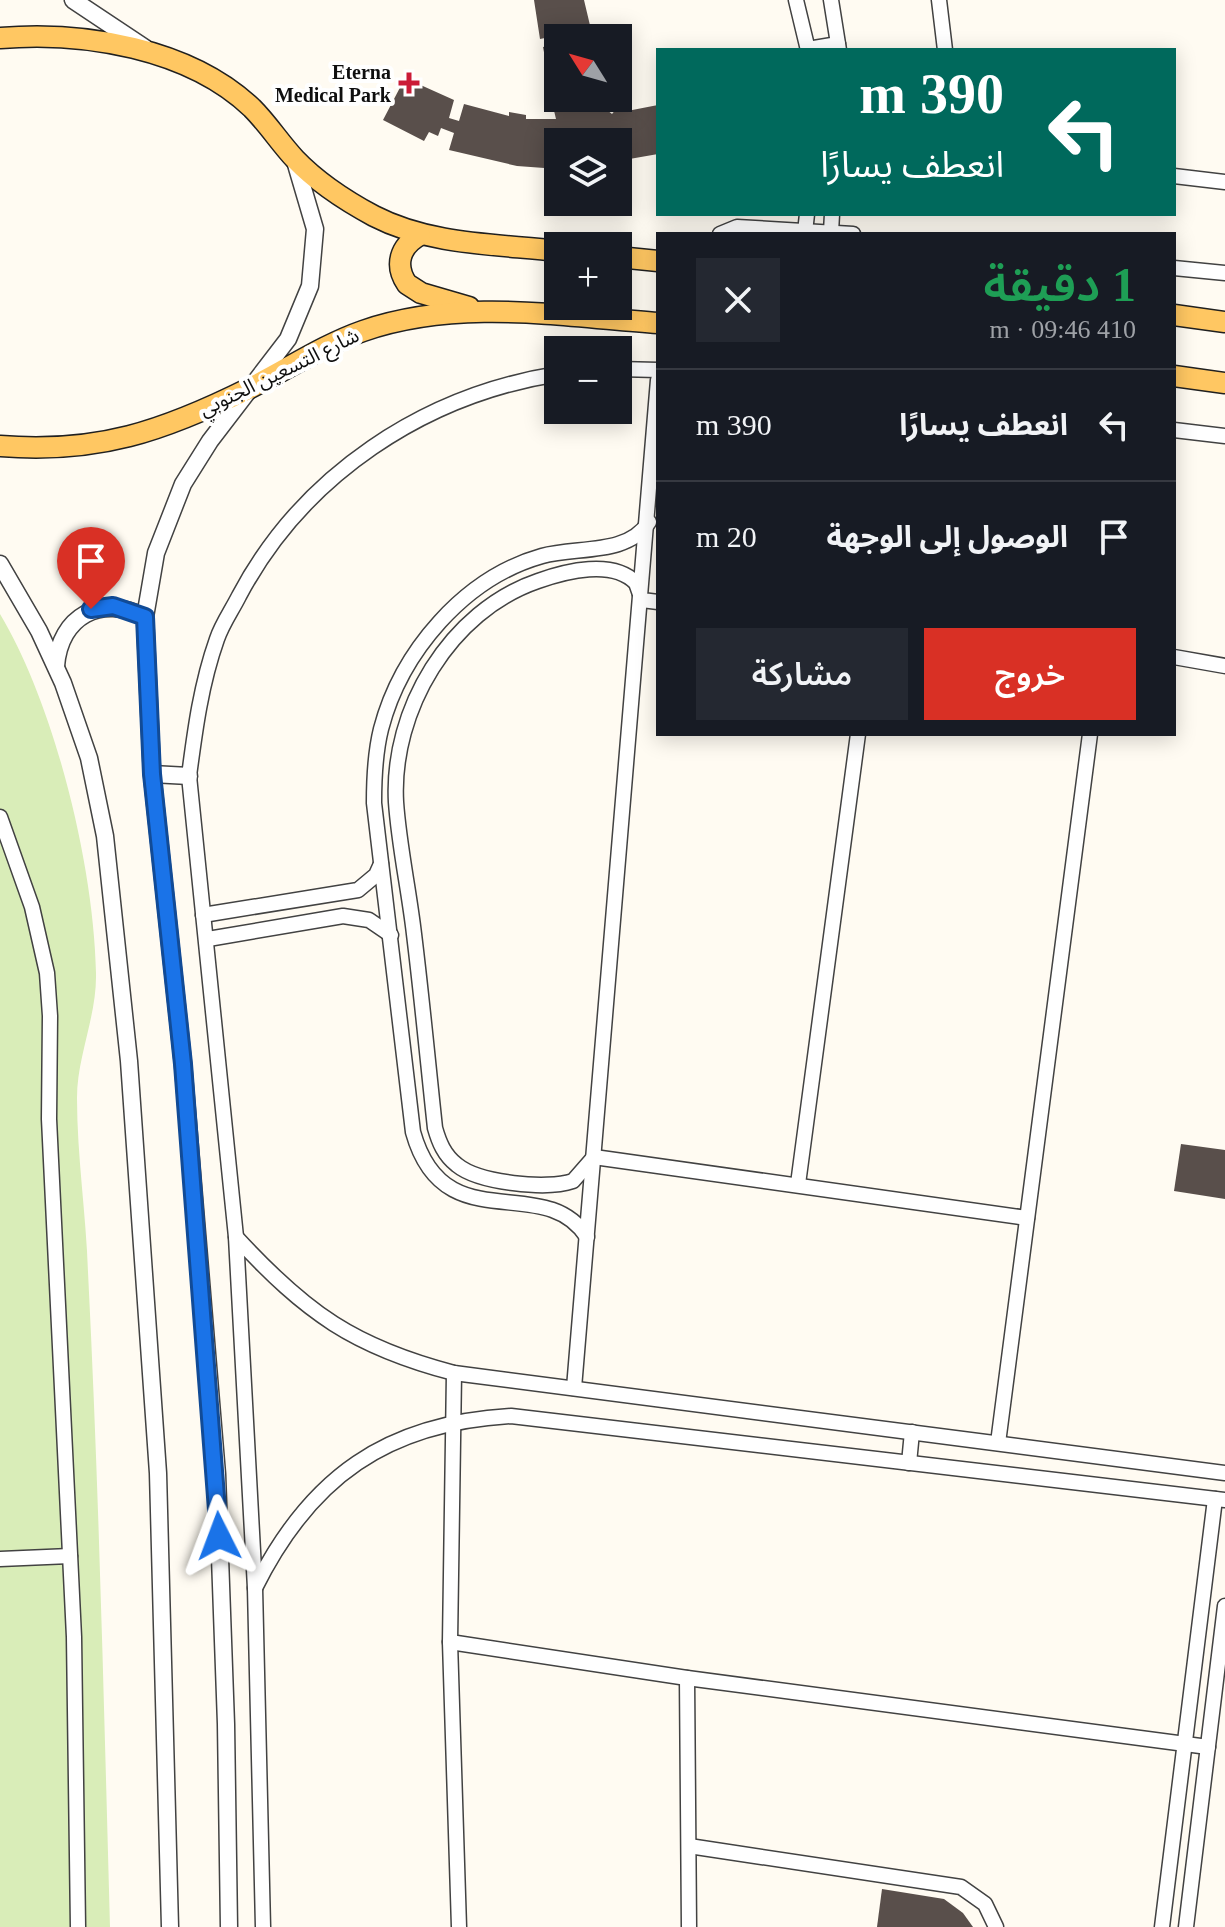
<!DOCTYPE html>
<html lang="ar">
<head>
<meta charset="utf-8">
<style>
  body { margin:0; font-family:"Times New Roman","Noto Sans Arabic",serif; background:#242831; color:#f1f3f6; direction:rtl; height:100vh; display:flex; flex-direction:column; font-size:30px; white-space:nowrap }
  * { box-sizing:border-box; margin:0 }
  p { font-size:26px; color:#9ea1a6 }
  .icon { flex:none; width:44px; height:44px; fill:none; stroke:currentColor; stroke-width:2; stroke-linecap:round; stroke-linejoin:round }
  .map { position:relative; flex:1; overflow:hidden; direction:ltr }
  .sheet { position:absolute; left:656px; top:232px; width:520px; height:504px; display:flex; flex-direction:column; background:#171b24; border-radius:0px; box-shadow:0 4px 20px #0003; direction:rtl }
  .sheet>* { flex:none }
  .guide { position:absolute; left:656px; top:48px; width:520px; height:168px; border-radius:0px; box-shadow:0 4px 20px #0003; direction:rtl; background:#00695c; color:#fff; overflow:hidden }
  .needle { width:52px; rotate:307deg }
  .buttons { position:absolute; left:544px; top:24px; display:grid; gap:16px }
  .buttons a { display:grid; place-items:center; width:88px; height:88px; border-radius:0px; background:#171b24; box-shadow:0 4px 20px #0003; font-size:40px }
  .pin { position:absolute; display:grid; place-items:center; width:68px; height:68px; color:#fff; margin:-82px -34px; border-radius:50% 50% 50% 0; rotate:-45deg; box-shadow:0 0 8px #0007 }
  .pin .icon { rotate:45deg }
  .me { position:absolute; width:88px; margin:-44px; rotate:357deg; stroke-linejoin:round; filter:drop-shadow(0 0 6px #0008) }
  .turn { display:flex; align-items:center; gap:28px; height:168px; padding:0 40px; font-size:36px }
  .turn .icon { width:104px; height:104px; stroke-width:2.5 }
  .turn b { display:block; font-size:56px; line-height:68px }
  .round { display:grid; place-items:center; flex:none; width:84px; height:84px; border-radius:0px; background:#242831 }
  .headline { display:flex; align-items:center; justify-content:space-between; height:136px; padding:0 40px }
  h1 { font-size:48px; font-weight:600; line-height:60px; color:#1e9e55 }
  .cta { display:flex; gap:16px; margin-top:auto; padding:16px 40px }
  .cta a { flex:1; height:92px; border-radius:0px; background:#d93025; color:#fff; font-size:32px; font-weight:600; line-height:92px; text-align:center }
  .cta a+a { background:#242831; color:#f1f3f6 }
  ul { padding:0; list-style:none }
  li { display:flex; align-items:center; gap:24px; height:112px; padding:0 40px; border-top:2px solid #363941 }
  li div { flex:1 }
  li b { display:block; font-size:30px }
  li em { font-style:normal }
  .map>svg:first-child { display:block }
  .green { fill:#d9edb8 }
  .building { fill:#594f4b }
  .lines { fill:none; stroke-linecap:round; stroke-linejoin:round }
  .minor-casing { stroke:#424242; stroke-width:17 }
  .tertiary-casing { stroke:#424242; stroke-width:19 }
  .primary-casing { stroke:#202020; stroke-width:23 }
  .minor { stroke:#fff; stroke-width:14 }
  .tertiary { stroke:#fff; stroke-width:16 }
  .primary { stroke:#ffc762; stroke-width:20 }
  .route-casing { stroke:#114b97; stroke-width:20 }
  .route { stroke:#1a73e8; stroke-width:14 }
  .poi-dot { fill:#cb1b37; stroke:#fff; stroke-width:3 }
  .labels { text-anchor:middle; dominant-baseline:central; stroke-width:8; stroke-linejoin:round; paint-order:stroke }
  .poi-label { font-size:20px; font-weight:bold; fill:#0f0f0f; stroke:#fff; text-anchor:end }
  .street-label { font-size:20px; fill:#0f0f0f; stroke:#fff }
</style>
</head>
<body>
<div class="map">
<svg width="1225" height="1927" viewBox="0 0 1225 1927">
  <rect width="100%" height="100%" fill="#fffbf2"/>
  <path class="green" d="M0,614c55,92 94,252 96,359 1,43 -19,83 -19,125 0,58 9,116 11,174 11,218 16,437 22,655h-110z"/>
  <g class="building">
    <path d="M534,0h50l9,38 -33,-3 -20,4z"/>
    <path d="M558,44v54h44l4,2 -4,6 10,8 5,-6 5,4 36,-7v49l-40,7v-19h-60v27l-41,-3 -68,-16 5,-17 -13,-5 -3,8 -9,-4 -5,9 -41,-21 22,-42 49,22 -5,18 10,3 5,-17 45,12v-4l17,3v4h30l-11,-46h3l-5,-26z"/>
    <path d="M1181,1144l44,6v49l-51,-8z"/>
    <path d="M882,1889l62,10 19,14 10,14h-96z"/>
  </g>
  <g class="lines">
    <g class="minor-casing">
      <g id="minor">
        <path d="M796,0l12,50"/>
        <path d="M831,0l8,50"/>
        <path d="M939,0l6,50"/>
        <path d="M808,49l30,-5"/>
        <path d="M1174,176l51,6"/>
        <path d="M805,232l2,-18"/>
        <path d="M831,232l1,-18"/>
        <path d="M720,234l17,-7 116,7"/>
        <path d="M1174,268l51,5"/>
        <path d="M618,369l40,1"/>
        <path d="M1174,430l51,6"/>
        <path d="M658,602l-16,-2 -6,-17c-23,-24 -70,-12 -98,-2 -88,30 -147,129 -142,221 3,44 13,88 18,132 8,65 14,129 21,194 4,14 9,27 22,37 22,18 90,25 116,16l21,-24 433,61"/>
        <path d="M1174,657l51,9"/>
        <path d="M0,817l32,90 15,66 3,43 -1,103 25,518 4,290"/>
        <path d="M203,915l155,-25 18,-15 5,-11"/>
        <path d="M208,939l135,-23 26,4 22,15"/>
        <path d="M798,1184l60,-450"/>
        <path d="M236,1237c70,76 118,110 218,136l771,100"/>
        <path d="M587,1237c-43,-67 -143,6 -174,-105l-39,-329c0,-25 1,-50 7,-74 20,-77 83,-151 161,-173 35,-10 85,0 107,-34"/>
        <path d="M454,1373l-4,269 9,285"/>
        <path d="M574,1388l84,-1008"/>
        <path d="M998,1443l92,-709"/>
        <path d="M909,1463l3,-31"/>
        <path d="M0,1559l70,-3"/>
        <path d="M255,1588c55,-111 132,-165 256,-172l714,84"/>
        <path d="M450,1642l237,36 521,69"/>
        <path d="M687,1678l2,249"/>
        <path d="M689,1846l272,41 24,17 11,23"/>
        <path d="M263,1927l-8,-339 -19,-351 -47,-461c6,-46 12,-92 28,-137 5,-15 15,-29 22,-43 64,-121 185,-201 319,-222"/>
        <path d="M1162,1927l53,-428"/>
        <path d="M1186,1927l39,-321"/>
      </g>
    </g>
    <g class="tertiary-casing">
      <g id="tertiary">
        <path d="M73,0l72,48"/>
        <path d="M0,564l39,67 24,52 26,75 16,78 24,225 29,412 12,454"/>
        <path d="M56,666c4,-50 45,-72 89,-49"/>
        <path d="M152,774l37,2"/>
        <path d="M229,1927l-3,-203 -9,-250 -34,-410 -31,-290 -7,-157 11,-64 27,-69 27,-43 78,-102 22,-53 5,-57 -20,-68"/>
      </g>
    </g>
    <g class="primary-casing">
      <g id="primary">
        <path d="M0,38c83,-7 189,10 252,70 16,16 28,35 43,51 22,23 51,42 79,57 56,29 122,28 184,35"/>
        <path d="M420,235c-20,11 -26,30 -13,49l14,9 48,14"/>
        <path d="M618,257l40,4"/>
        <path d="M1174,315l51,7"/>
        <path d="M1174,376l51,7"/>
        <path d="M0,446c97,8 164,-15 250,-58 38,-19 73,-43 113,-57 95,-33 198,-15 295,-8"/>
      </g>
    </g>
    <use href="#minor" class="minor"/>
    <use href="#tertiary" class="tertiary"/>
    <use href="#primary" class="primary"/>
  </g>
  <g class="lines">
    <g class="route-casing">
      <path id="route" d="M91,609l22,-3 32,11 7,157 31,290 36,472"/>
    </g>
    <use href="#route" class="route"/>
  </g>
  <path class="poi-dot" d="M405 71h8v8h8v8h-8v8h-8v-8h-8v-8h8z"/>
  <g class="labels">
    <g class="poi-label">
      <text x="391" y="72">Eterna<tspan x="391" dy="23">Medical Park</tspan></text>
    </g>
    <g class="street-label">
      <text transform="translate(279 372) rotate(-26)">شارع التسعين الجنوبي</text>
    </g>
  </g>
</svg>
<div class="buttons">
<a><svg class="needle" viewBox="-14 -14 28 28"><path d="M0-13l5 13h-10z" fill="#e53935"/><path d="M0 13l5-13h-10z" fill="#9ea1a6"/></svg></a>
<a><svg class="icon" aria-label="layers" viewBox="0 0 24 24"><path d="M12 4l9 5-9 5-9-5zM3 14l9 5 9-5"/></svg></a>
<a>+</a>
<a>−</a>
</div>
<div class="pin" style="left:91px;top:609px;background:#d93025"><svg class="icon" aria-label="arrive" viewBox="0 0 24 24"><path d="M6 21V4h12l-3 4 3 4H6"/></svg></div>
<svg class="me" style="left:219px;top:1536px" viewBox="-20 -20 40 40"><path d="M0-17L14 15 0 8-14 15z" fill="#1a73e8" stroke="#fff" stroke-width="4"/></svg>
<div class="guide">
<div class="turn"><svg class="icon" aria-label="left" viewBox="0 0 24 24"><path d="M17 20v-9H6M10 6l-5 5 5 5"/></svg><div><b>390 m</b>انعطف يسارًا</div></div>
</div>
<section class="sheet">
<div class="headline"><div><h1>1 دقيقة</h1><p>410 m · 09:46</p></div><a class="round"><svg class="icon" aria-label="close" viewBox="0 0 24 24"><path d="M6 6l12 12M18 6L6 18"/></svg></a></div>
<ul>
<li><svg class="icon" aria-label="left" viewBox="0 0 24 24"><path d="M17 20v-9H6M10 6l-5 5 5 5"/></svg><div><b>انعطف يسارًا</b></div><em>390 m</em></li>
<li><svg class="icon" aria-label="arrive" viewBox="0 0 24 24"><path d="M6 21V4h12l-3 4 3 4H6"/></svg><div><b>الوصول إلى الوجهة</b></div><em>20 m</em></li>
</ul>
<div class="cta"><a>خروج</a><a>مشاركة</a></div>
</section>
</div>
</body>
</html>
